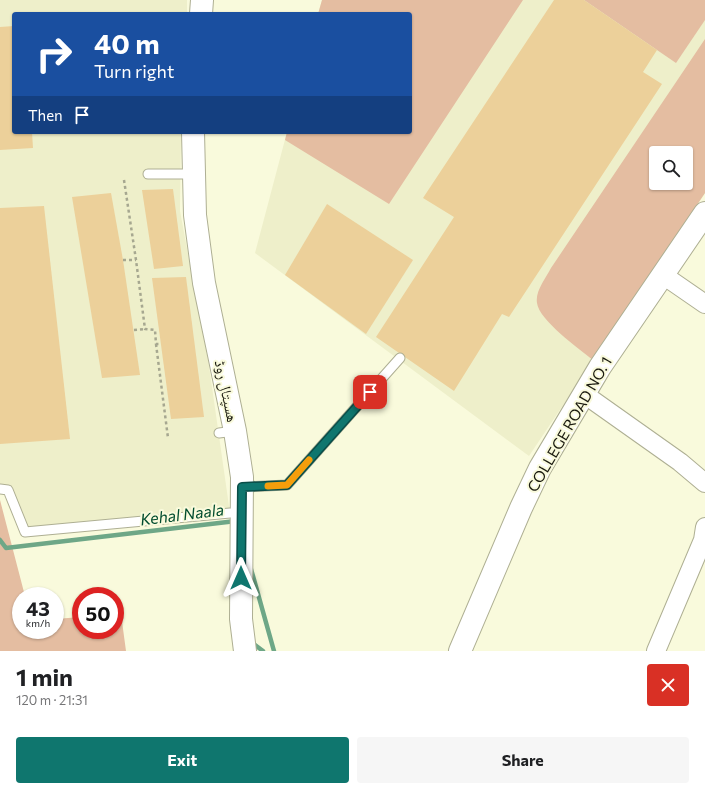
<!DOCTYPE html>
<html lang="en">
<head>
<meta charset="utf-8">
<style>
  body { margin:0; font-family:Commissioner,"Noto Naskh Arabic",sans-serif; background:#f6f6f6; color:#202124; height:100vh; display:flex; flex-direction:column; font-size:15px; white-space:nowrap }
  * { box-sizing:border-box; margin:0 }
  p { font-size:13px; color:#757577 }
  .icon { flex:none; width:22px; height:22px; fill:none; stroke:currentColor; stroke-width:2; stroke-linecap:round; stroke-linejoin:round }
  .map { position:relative; height:651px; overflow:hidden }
  .drawer { display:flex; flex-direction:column; background:#fff; flex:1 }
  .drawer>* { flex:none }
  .top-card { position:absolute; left:12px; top:12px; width:400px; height:122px; border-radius:4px; box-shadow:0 1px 3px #0004; background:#1a4fa0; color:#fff; overflow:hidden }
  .controls { position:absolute; left:649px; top:146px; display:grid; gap:8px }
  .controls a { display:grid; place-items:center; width:44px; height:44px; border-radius:4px; background:#fff; box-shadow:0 1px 3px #0004; font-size:20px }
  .speed { position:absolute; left:12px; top:587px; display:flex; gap:8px; font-size:20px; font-weight:700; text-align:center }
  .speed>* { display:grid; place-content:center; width:52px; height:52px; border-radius:50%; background:#fff; box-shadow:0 1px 3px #0004; line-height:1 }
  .speed small { font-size:10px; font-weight:400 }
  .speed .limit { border:6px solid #d22; background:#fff; color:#111 }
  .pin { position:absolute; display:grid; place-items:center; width:34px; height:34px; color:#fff; margin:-17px; border-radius:8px; box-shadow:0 2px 6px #0006 }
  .me { position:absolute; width:44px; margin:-22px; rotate:0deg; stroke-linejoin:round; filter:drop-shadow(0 0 3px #0008) }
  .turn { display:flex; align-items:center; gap:14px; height:84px; padding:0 16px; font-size:18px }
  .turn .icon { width:52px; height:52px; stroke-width:2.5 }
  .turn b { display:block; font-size:28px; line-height:34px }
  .then { display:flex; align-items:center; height:38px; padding:0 16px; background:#0003; gap:8px; font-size:15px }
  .round { display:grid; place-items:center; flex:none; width:42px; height:42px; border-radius:4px; background:#f6f6f6 }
  .overview { display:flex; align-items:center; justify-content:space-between; height:68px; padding:0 16px }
  h1 { font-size:24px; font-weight:700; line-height:30px }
  .action { display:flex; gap:8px; margin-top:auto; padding:8px 16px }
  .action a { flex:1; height:46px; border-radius:4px; background:#0f766e; color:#fff; font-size:16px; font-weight:700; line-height:46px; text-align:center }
  .action a+a { background:#f6f6f6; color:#202124 }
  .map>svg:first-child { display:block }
  .built { fill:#eeefca; fill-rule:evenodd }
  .green { fill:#e4bda1; fill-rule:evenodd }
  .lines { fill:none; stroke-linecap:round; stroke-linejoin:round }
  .stream { stroke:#6ea787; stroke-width:4.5 }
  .building { fill:#ecd09a }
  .service-casing { stroke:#aeaf93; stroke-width:11 }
  .minor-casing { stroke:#aeaf93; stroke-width:20 }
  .secondary-casing { stroke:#aeaf93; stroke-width:24 }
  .path { stroke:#a6a790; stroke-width:2.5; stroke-dasharray:3 3; stroke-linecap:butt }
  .service { stroke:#fff; stroke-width:9 }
  .minor { stroke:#fff; stroke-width:18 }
  .secondary { stroke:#fff; stroke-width:22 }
  .route-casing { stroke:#0a4d48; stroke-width:10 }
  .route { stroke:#0f766e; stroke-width:7 }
  .slow { stroke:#f59e0b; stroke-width:7 }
  .labels { text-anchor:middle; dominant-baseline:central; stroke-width:4; stroke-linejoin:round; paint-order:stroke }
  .street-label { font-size:15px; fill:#1a1a0f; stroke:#f9fadc }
  .water-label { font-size:16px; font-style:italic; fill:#004c2e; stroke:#f9fadc }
</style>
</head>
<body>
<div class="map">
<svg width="705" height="651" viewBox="0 0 705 651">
  <rect width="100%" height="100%" fill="#f9fadc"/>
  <g class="built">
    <path d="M0,0h187v14h-173v118h167l-1,79 29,155 21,147 -205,19 -17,-41 -8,-2z"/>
    <path d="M322,0h383v193l-176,263 -274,-203 32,-121h123v-118h-92zM656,153h30v30h-30z"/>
  </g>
  <g class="green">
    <path d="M322,0h201l-134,204 -104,-64 2,-8h123v-118h-92z"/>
    <path d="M584,0h121v20l-29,43z"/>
    <path d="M705,39v154l-112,167c-14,-11 -54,-40 -56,-57 -2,-12 9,-25 14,-35zM656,153h30v30h-30z"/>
    <path d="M0,500l25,96h-4v34h34v-11l26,-2v13h34v-15l6,-1 5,37h-126z"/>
  </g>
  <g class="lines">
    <g class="stream">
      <path d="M0,540l6,8 230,-27"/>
      <path d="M251,569l23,82"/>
      <path d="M251,642l12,9"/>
    </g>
  </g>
  <g class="building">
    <path d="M554,0h30l73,50 -14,22 19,12 -153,233 -7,-3 -48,77 -78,-54 78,-120 -31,-19z"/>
    <path d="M14,26v106h18l1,16 -33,2v-123z"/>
    <path d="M173,189l10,77 -29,3 -12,-79z"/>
    <path d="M111,193l12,67 17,115 -38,3 -30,-181z"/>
    <path d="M327,204l86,56 -47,74 -81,-59z"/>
    <path d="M44,206l26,233 -70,5v-236z"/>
    <path d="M186,277l18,140 -33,2 -19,-141z"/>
  </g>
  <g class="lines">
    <g class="service-casing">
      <g id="service">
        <path d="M148,174h46"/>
        <path d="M219,433l16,-2"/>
        <path d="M242,487l45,-2 113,-127"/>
        <path d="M0,489l8,1 17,42 205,-19"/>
      </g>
    </g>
    <g class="minor-casing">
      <g id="minor">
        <path d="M663,275l42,29"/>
        <path d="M584,394l96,68 25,21"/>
        <path d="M656,651l47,-111 2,-13"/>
      </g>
    </g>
    <g class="secondary-casing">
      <g id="secondary">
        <path d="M201,14l1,-14"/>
        <path d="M193,132l2,83 9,68 31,148 7,46 -1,142 4,32"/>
        <path d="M460,651l61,-143 19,-40 60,-101 105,-154"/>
      </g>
    </g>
    <g class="path">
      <path d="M124,180l12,80 9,69 10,1 1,14h5"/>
      <path d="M123,260h13"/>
      <path d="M134,330l11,-1"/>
      <path d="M156,344l12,94"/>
    </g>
    <use href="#service" class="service"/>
    <use href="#minor" class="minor"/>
    <use href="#secondary" class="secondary"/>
  </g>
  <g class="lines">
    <g class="route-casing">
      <path id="route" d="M241,578l1,-91 45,-2 83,-93"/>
    </g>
    <use href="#route" class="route"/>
    <path class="slow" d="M268,486l19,-1 22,-25"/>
  </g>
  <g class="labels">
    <g class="street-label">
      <text transform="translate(227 391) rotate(78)">ھسپتال روڈ</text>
      <text transform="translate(569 424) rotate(-60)">COLLEGE ROAD NO. 1</text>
    </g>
    <g class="water-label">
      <text transform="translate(182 514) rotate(-7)">Kehal Naala</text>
    </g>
  </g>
</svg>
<div class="controls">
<a><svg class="icon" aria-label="search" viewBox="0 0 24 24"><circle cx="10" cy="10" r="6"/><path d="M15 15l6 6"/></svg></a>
</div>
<div class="speed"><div>43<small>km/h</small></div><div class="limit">50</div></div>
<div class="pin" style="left:370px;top:392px;background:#d93025"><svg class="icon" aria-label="arrive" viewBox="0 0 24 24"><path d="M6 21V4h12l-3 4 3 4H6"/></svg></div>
<svg class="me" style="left:241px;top:578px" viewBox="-20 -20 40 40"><path d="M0-17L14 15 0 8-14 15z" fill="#0f766e" stroke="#fff" stroke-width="4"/></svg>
<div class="top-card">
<div class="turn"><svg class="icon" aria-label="right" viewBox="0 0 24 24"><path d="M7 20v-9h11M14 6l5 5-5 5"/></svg><div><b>40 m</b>Turn right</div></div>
<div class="then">Then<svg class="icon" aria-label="arrive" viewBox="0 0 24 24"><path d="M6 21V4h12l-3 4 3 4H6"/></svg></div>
</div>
</div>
<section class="drawer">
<div class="overview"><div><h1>1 min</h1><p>120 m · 21:31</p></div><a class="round" style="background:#d93025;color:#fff"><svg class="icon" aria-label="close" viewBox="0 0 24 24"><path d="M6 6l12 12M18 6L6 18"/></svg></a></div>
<div class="action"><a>Exit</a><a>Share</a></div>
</section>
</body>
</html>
